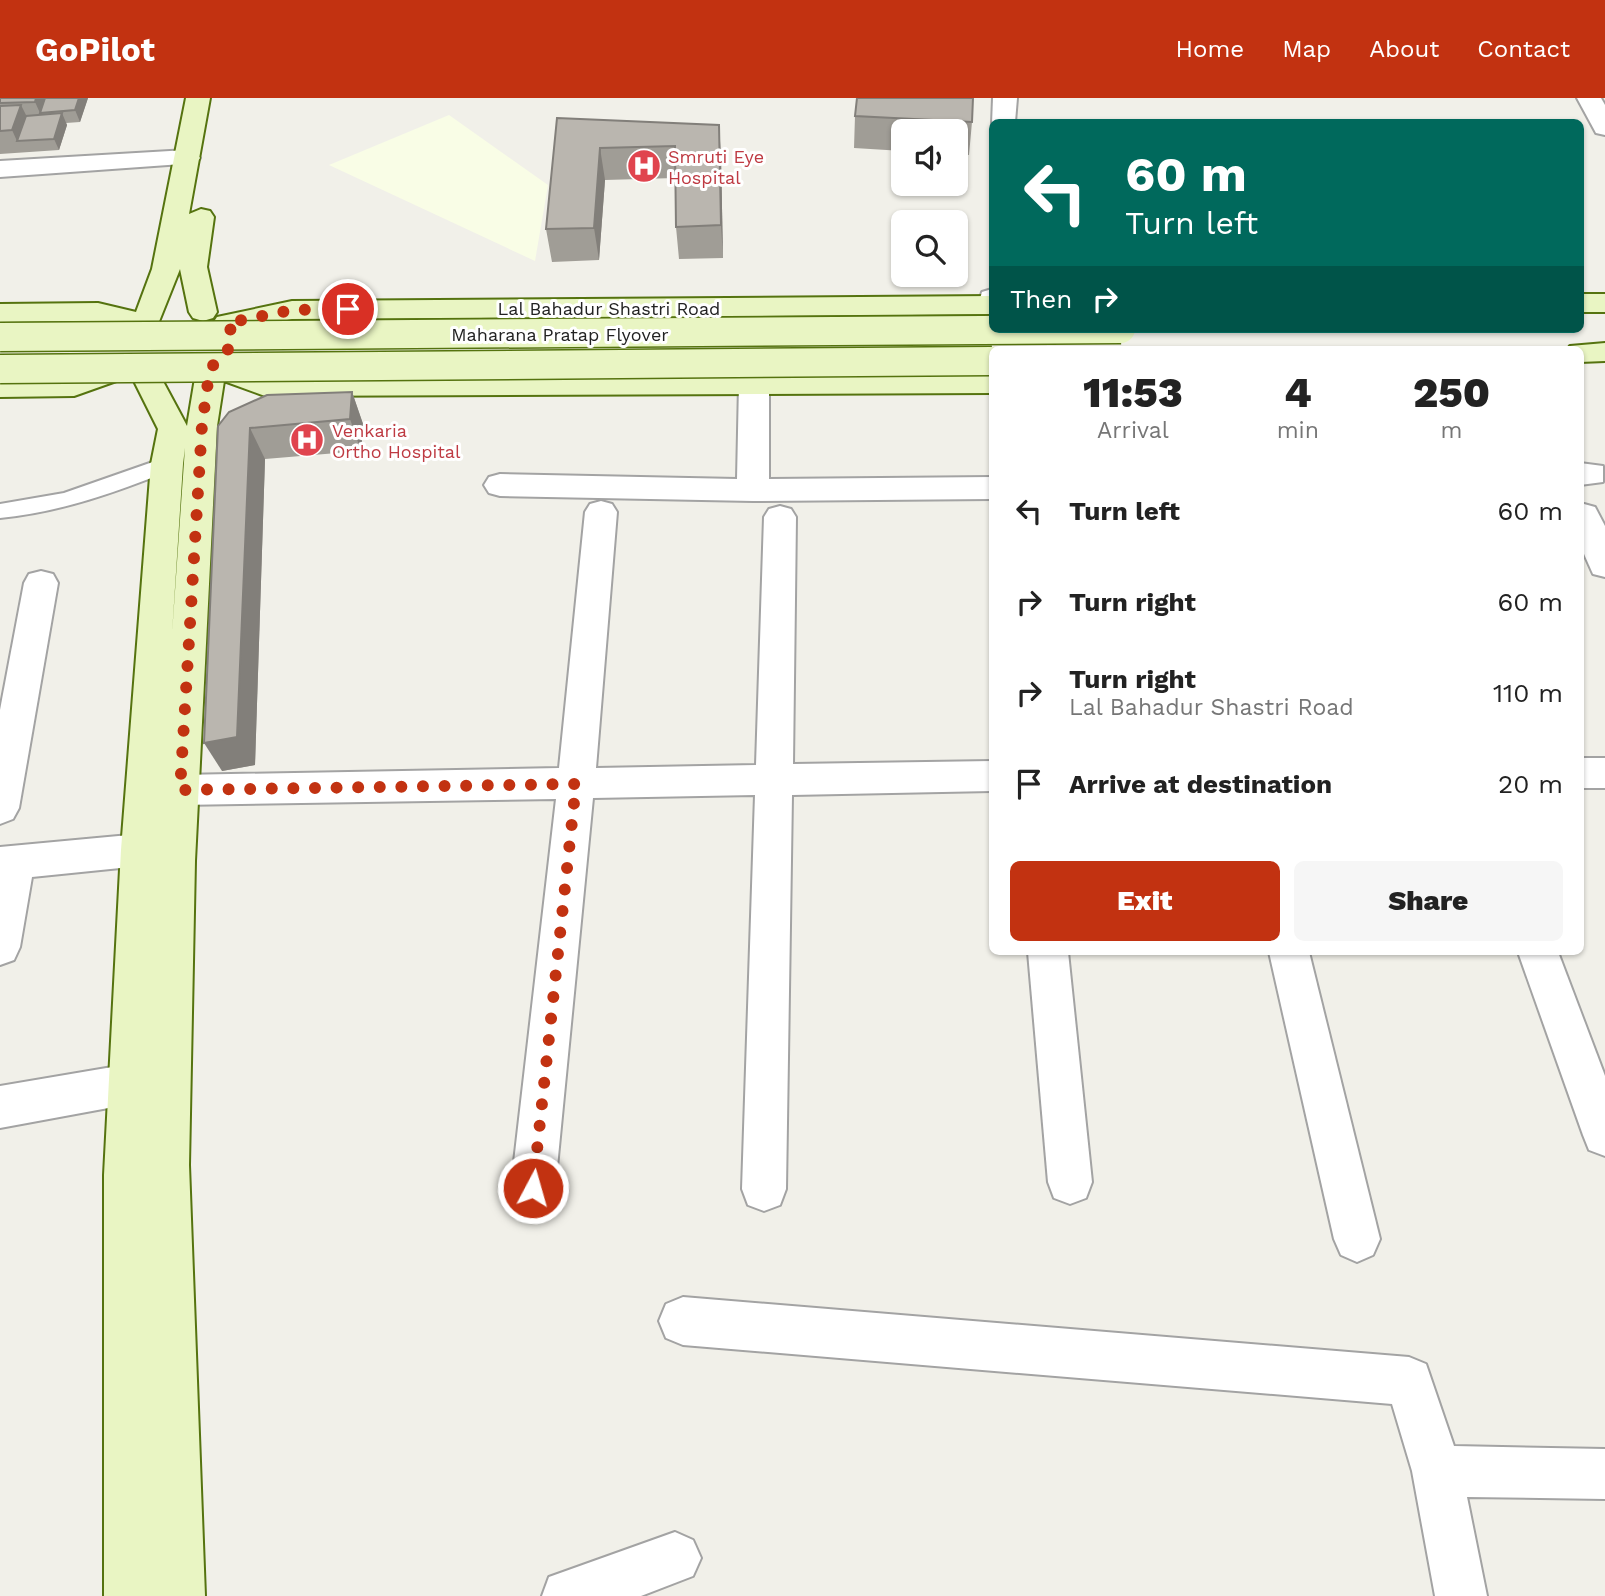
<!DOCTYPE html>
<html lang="en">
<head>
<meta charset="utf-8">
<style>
  body { margin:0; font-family:"Work Sans",sans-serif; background:#f6f6f6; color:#222; height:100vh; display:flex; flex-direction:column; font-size:26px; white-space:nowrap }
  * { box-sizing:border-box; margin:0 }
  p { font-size:23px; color:#767676 }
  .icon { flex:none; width:38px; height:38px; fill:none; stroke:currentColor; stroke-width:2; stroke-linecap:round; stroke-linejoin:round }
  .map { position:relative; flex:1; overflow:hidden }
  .sheet { position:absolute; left:989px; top:248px; width:595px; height:609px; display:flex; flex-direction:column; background:#fff; border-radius:10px; box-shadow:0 2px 5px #0004 }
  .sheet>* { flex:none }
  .guide { position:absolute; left:989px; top:21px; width:595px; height:214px; border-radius:10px; box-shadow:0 2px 5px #0004; background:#00695c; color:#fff; overflow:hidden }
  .tools { position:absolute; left:891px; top:21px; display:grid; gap:14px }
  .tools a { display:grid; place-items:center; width:77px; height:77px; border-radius:10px; background:#fff; box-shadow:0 2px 5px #0004; font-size:35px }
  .pin { position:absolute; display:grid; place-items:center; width:60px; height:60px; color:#fff; margin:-30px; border:4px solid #fff; border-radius:50%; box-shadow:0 2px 7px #0007 }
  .me { position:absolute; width:77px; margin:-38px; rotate:6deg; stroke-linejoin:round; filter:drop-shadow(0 0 5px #0008) }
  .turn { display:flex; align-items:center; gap:24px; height:147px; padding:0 21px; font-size:32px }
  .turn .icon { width:91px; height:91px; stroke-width:2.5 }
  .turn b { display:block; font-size:49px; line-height:60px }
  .then { display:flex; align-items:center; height:66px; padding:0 21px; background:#0003; gap:14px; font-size:26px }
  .eta { display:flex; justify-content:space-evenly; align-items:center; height:119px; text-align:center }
  .eta b { font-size:42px; font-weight:800; line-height:49px }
  .primary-button { display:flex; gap:14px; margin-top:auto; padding:14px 21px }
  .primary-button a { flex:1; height:80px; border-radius:10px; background:#c23211; color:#fff; font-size:28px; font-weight:800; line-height:80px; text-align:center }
  .primary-button a+a { background:#f6f6f6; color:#222 }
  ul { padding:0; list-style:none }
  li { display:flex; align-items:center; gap:21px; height:91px; padding:0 21px }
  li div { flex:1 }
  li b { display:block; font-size:26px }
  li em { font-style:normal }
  header { display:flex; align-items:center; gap:42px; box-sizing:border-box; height:98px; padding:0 35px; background:#c23211; color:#fff }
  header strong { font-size:33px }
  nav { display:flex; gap:38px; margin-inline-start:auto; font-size:24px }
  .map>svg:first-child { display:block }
  .education { fill:#f9fde6 }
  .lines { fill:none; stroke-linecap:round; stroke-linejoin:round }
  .lane-casing { stroke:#a3a3a3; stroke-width:4 }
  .street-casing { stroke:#a3a3a3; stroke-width:4 }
  .secondary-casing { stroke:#55730f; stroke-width:4 }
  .lane { fill:#fff; fill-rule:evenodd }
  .street { fill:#fff; fill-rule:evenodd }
  .secondary { fill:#e9f5c3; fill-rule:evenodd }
  .secondary-bridge-casing { stroke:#55730f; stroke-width:31; stroke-linecap:butt }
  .secondary-bridge { stroke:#e9f5c3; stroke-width:28 }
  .wall { fill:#a09d96 }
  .shaded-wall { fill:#827f7a }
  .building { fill:#bab6af; stroke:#827f7a; stroke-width:2 }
  .route { stroke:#c23211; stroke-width:12; stroke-dasharray:0 21.6 }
  .labels { text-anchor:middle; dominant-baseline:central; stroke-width:6; stroke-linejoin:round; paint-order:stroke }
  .far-health-label { font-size:18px; fill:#be3a42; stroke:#fff; text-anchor:start }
  .far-street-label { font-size:18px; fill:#222; stroke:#fff }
</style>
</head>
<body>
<header>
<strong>GoPilot</strong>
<nav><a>Home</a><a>Map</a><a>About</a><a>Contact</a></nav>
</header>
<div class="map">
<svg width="1605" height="1498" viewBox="0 0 1605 1498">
  <rect width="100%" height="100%" fill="#f1f0e9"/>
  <path class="education" d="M449,17l99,70 -13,76 -206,-96z"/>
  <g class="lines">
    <g class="lane-casing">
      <path id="lane" d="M167,359l7,2 3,5 -3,5c-57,23 -113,43 -174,49v-14l64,-11z"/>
    </g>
    <g class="street-casing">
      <g id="street">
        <path d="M993,0h24l-2,24 -23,2z"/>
        <path d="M1577,0h24l4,7v30l-9,-2z"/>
        <path d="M187,52l9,3 4,5 -4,5 -196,14v-16z"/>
        <path d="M992,191v25l-10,-3 -4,-6 4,-13z"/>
        <path d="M754,276l11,3 4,7v95l223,-2v22l-239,2 -253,-5 -11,-3 -5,-8 5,-8 11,-3 237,5 2,-95 4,-7z"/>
        <path d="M1580,365l23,3v16l-23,3z"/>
        <path d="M601,403l11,3 5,8 -21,256 160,-3 8,-248 5,-8 11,-3 11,3 5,8 -3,247 199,-3v30l-200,4 -6,394 -6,16 -16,6 -16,-6 -6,-16 13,-394 -162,3 -38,390 -6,16 -16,6 -16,-6 -6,-16 45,-389 -376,6 -13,-4 -6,-11 6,-11 13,-4 379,-7 26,-256 5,-8z"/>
        <path d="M1584,406l11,3 10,19v51l-12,-3 -13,-29v-40z"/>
        <path d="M41,473l12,3 5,9 -39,225 -6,11 -13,5v-114l24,-127 5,-9z"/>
        <rect x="1580" y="660" width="25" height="30"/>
        <path d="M140,736l14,4 5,12 -5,12 -14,4 -108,11 -12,70 -6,13 -14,5v-118z"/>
        <path d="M1028,854h40l24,230 -6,16 -16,6 -16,-6 -6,-16z"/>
        <path d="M1269,854h40l71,287 -7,16 -16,7 -16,-7 -7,-16z"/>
        <path d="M1518,854h40l47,124v80l-16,-6 -6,-15z"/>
        <path d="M130,966l15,6 6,14 -6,14 -15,6 -130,24v-42z"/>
        <path d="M683,1199l726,60 17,7 28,82 151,3v50l-138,-2 20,99h-52l-23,-125 -20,-67 -709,-59 -17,-7 -7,-17 7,-17z"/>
        <path d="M675,1434l18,8 8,18 -8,18 -52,20h-99l7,-19z"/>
      </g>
    </g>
    <g class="secondary-casing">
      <g id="secondary">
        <path d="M186,0h24l-21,116 12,-5 9,2 4,6 -7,50 10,45 -4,6 -10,3 -10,-3 -4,-6 -9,-43 -24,60 -10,3 -48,-11 -98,1v-18l98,-1 38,9 16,-43z"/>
        <rect x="1580" y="196" width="25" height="18"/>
        <path d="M992,198v18l-700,5 -65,13 -10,-3 -4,-6 4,-6 75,-16z"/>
        <path d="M1605,245v18l-25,1v-12h-13l3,-4z"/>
        <path d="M212,258l56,20 724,-3v20l-727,3 -41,-15 -7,45 -22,435 -6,304 16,431h-101v-421l17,-325 30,-386 7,-35 -25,-50 5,-7 10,-3 10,3 29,54 10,-60 5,-7zM185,350l-13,186 11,-170z"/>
        <path d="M126,259l10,3 5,7 -5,7 -62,22 -74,1v-20l71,-1z"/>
      </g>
    </g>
    <use href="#lane" class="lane"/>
    <use href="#street" class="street"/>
    <use href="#secondary" class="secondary"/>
    <g class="secondary-bridge-casing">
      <g id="secondary-bridge">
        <path d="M0,239l1121,-8"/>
        <path d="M0,271l992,-8"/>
      </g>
    </g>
    <use href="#secondary-bridge" class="secondary-bridge"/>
  </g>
  <g class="wall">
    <path d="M0,0h88l-8,24 -14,1 1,2 -8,25 -59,4z"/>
    <path d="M855,18l117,6 -3,33 -13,-1v-23h-53v20l-49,-3z"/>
    <path d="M557,20l164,39 2,101 -44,1 -3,-32 -1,-49 -70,2 -6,80 -47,2 -6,-33z"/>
    <path d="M352,294l11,32 -2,27 -96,8 -10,306 -33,6 -4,-345z"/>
  </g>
  <g class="shaded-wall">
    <path d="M36,0h17l-13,15 -5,-11z"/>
    <path d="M79,0h9l-8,24 -5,-12z"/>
    <path d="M21,7l11,22 -15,14 -5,-11z"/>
    <path d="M62,15l5,12 -8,25 -5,-11z"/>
    <path d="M719,27l2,32 2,101 -2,-33z"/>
    <path d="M600,50l5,32 -6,80 -5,-32z"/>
    <path d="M352,294l11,32 -2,27 -11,-32z"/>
    <path d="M250,330l15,31 -10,306 -33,6 -18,-28z"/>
  </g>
  <g class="building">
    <path d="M0,0h36l-1,4 -35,1z"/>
    <path d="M45,0h34l-4,12 -35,3z"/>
    <path d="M857,0h116l-1,24 -117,-6z"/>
    <path d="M21,7l-9,25 -12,1v-25z"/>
    <path d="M62,15l-8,26 -37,2 9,-25z"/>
    <path d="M557,20l162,7 2,100 -45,2 -1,-81 -75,2 -6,80 -48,1z"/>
    <path d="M352,294l-2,27 -100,9 -13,309 -33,6 14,-317 11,-14 38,-17z"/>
  </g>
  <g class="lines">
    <path class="route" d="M348,211l-56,1 -65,13c17,28 -10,28 -16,47 -5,17 -6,37 -9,55l-22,365 396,-6 -43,404"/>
  </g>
  <defs>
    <g id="hospital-disc" transform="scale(1.75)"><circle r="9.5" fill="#e0444e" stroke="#fff"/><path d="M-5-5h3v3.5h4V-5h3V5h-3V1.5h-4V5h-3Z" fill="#fff"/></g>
  </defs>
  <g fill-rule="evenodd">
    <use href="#hospital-disc" x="644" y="68"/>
    <use href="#hospital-disc" x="307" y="342"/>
  </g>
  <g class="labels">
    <g class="far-health-label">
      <text x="668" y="58">Smruti Eye<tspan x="668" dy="21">Hospital</tspan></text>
      <text x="332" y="332">Venkaria<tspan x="332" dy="21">Ortho Hospital</tspan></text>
    </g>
    <g class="far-street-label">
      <text x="609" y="210">Lal Bahadur Shastri Road</text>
      <text x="560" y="236">Maharana Pratap Flyover</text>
    </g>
  </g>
</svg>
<div class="tools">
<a><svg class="icon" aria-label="sound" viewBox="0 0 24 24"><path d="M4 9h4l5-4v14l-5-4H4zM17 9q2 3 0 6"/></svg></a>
<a><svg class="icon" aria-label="search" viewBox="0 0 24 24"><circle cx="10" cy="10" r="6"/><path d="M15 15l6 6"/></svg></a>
</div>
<div class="pin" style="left:348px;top:211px;background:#d93025"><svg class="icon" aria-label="arrive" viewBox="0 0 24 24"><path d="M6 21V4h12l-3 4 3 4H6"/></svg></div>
<svg class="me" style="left:533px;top:1090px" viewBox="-20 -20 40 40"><circle r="17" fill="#c23211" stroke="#fff" stroke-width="3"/><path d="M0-11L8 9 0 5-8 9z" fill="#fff"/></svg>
<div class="guide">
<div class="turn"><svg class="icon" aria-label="left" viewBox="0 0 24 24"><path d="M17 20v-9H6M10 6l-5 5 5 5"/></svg><div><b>60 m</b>Turn left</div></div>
<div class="then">Then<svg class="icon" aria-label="right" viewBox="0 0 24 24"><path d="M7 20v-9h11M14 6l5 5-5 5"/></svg></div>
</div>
<section class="sheet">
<div class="eta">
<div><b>11:53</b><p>Arrival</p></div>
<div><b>4</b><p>min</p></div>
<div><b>250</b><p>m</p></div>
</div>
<ul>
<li><svg class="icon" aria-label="left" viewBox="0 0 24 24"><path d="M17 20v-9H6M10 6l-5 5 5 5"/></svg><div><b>Turn left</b></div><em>60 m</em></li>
<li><svg class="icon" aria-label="right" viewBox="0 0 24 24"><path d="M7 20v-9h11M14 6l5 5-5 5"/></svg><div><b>Turn right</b></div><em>60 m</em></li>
<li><svg class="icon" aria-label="right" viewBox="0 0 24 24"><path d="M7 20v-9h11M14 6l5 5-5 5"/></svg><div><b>Turn right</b><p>Lal Bahadur Shastri Road</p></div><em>110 m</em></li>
<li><svg class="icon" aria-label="arrive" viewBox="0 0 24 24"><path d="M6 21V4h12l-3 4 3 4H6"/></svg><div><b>Arrive at destination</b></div><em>20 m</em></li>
</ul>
<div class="primary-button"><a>Exit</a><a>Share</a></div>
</section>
</div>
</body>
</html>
